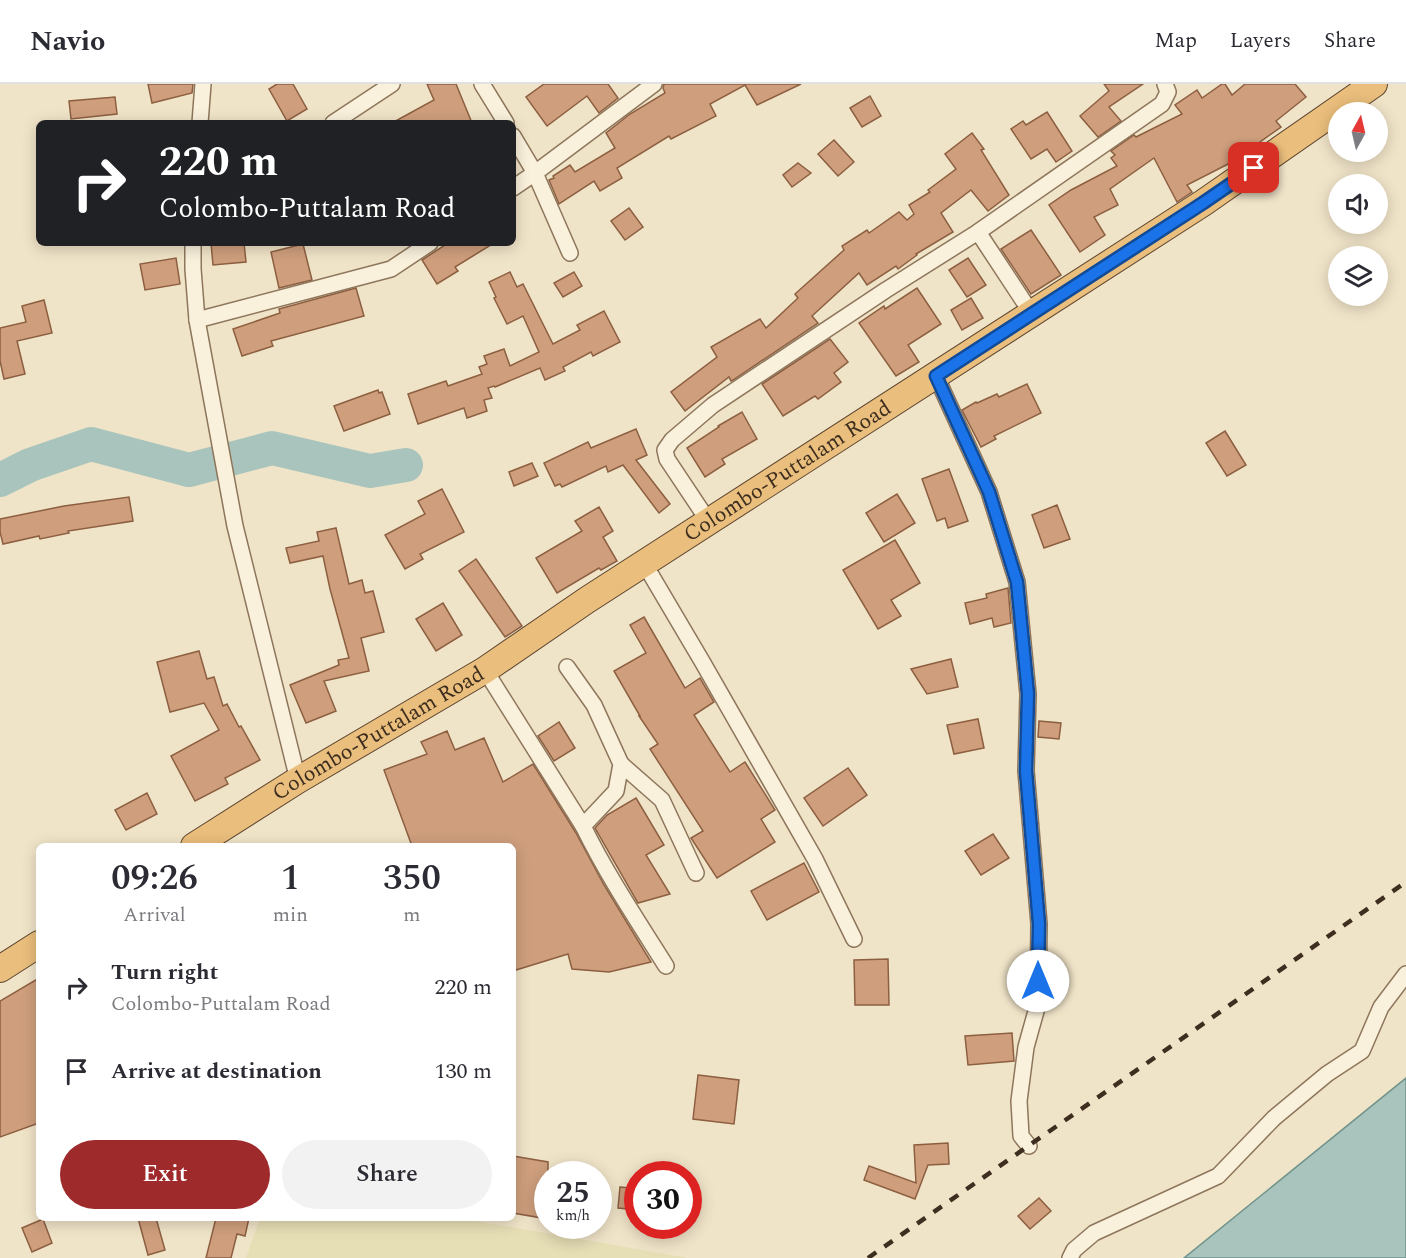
<!DOCTYPE html>
<html lang="en">
<head>
<meta charset="utf-8">
<style>
  body { margin:0; font-family:Spectral,serif; background:#f2f2f3; color:#2b2b33; height:100vh; display:flex; flex-direction:column; font-size:22px; white-space:nowrap }
  * { box-sizing:border-box; margin:0 }
  p { font-size:20px; color:#7c7c81 }
  .icon { flex:none; width:33px; height:33px; fill:none; stroke:currentColor; stroke-width:2; stroke-linecap:round; stroke-linejoin:round }
  .map { position:relative; flex:1; overflow:hidden }
  .side { position:absolute; left:36px; top:759px; width:480px; height:378px; display:flex; flex-direction:column; background:#fff; border-radius:9px; box-shadow:0 3px 15px #0003 }
  .side>* { flex:none }
  .hud { position:absolute; left:36px; top:36px; width:480px; height:126px; border-radius:9px; box-shadow:0 3px 15px #0003; background:#202124; color:#fff; overflow:hidden }
  .needle { width:39px; rotate:8deg }
  .buttons { position:absolute; left:1328px; top:18px; display:grid; gap:12px }
  .buttons a { display:grid; place-items:center; width:60px; height:60px; border-radius:50%; background:#fff; box-shadow:0 3px 15px #0003; font-size:30px }
  .speed { position:absolute; left:534px; top:1077px; display:flex; gap:12px; font-size:30px; font-weight:700; text-align:center }
  .speed>* { display:grid; place-content:center; width:78px; height:78px; border-radius:50%; background:#fff; box-shadow:0 3px 15px #0003; line-height:1 }
  .speed small { font-size:15px; font-weight:400 }
  .speed .limit { border:9px solid #d22; background:#fff; color:#111 }
  .pin { position:absolute; display:grid; place-items:center; width:51px; height:51px; color:#fff; margin:-26px; border-radius:12px; box-shadow:0 3px 9px #0006 }
  .me { position:absolute; width:66px; margin:-33px; rotate:0deg; stroke-linejoin:round; filter:drop-shadow(0 0 4px #0008) }
  .turn { display:flex; align-items:center; gap:21px; height:126px; padding:0 24px; font-size:27px }
  .turn .icon { width:78px; height:78px; stroke-width:2.5 }
  .turn b { display:block; font-size:42px; line-height:51px }
  .eta { display:flex; justify-content:space-evenly; align-items:center; height:102px; text-align:center }
  .eta b { font-size:36px; font-weight:600; line-height:42px }
  .action { display:flex; gap:12px; margin-top:auto; padding:12px 24px }
  .action a { flex:1; height:69px; border-radius:36px; background:#9e2a2b; color:#fff; font-size:24px; font-weight:600; line-height:69px; text-align:center }
  .action a+a { background:#f2f2f3; color:#2b2b33 }
  ul { padding:0; list-style:none }
  li { display:flex; align-items:center; gap:18px; height:84px; padding:0 24px }
  li div { flex:1 }
  li b { display:block; font-size:22px }
  li em { font-style:normal }
  header { display:flex; align-items:center; gap:36px; box-sizing:border-box; height:84px; padding:0 30px; background:#fff; border-bottom:2px solid #e1e1e2 }
  header strong { font-size:28px }
  nav { display:flex; gap:33px; margin-inline-start:auto; font-size:21px }
  .map>svg:first-child { display:block }
  .farmland { fill:#e6deb5 }
  .water { fill:#a9c4bc; stroke:#6f938a; stroke-width:1.5 }
  .lines { fill:none; stroke-linecap:round; stroke-linejoin:round }
  .river { stroke:#a9c4bc; stroke-width:34 }
  .building { fill:#cf9f7d; stroke:#8d5f41; stroke-width:1.5 }
  .minor-casing { stroke:#8d765c; stroke-width:18 }
  .trunk-casing { stroke:#5b4430; stroke-width:28 }
  .minor { stroke:#faf1dc; stroke-width:15 }
  .trunk { stroke:#eabe7c; stroke-width:26 }
  .rail { stroke:#3d2e20; stroke-width:4.5; stroke-dasharray:10 10; stroke-linecap:butt }
  .route-casing { stroke:#114b97; stroke-width:15 }
  .route { stroke:#1a73e8; stroke-width:10 }
  .labels { text-anchor:middle; dominant-baseline:central; stroke-width:4.5; stroke-linejoin:round; paint-order:stroke }
  .street-label { font-size:22px; fill:#3d2e20; stroke:#f7eed8 }
</style>
</head>
<body>
<header>
<strong>Navio</strong>
<nav><a>Map</a><a>Layers</a><a>Share</a></nav>
</header>
<div class="map">
<svg width="1406" height="1174" viewBox="0 0 1406 1174">
  <rect width="100%" height="100%" fill="#f0e4c8"/>
  <path class="farmland" d="M260,1134h199l229,40h-442z"/>
  <path class="water" d="M1406,994v180h-222z"/>
  <g class="lines">
    <path class="river" d="M0,396l30,-15 61,-21 98,26 83,-22 98,23 36,-6"/>
  </g>
  <g class="building">
    <path d="M148,0h45l-1,9 -40,10z"/>
    <path d="M277,0h16l14,25 -20,12 -18,-32z"/>
    <path d="M427,0h29l16,39h-80l42,-23z"/>
    <path d="M544,0h64l10,14 -19,15 -12,-17 -40,30 -21,-29z"/>
    <path d="M664,0h137l-44,21 -12,-20 -35,19 6,12 -45,23 -2,-3 -52,32 5,10 -22,13 -6,-10 -35,23 -10,-24 5,-2 -1,-2 17,-11 5,7 40,-24 -9,-15 24,-19 35,-21 -2,-5z"/>
    <path d="M1104,0h39l-34,23 12,14 -23,16 -18,-21 29,-25z"/>
    <path d="M1222,0h3l7,11 13,-11h50l11,13 -30,24 5,6 -49,35 -45,23 5,7 -15,10 -23,-44 -44,31 8,16 -24,12 11,18 -25,17 -31,-47 22,-15 46,-24 -6,-8 4,-3 -4,-4 23,-16 2,2 46,-23 -7,-9 22,-15 5,8z"/>
    <path d="M870,12l11,20 -19,11 -12,-19z"/>
    <path d="M115,13l2,17 -46,5 -2,-18z"/>
    <path d="M1047,28l25,39 -16,11 -9,-13 -16,10 -20,-30 12,-8 3,4z"/>
    <path d="M972,49l12,16 -3,1 28,45 -21,16 -17,-21 -30,23 12,19 -37,22 1,1 -19,14 -2,-3 -29,19 -8,-12 -47,43 6,7 -85,57 -2,1 -2,-4 -44,34 -14,-19 46,-35 -6,-10 49,-28 6,9 32,-30 -3,-4 49,-44 -2,-4 25,-16 2,3 30,-21 8,8 7,-6 -5,-9 21,-13 -2,-2 28,-21 -11,-15z"/>
    <path d="M834,56l20,22 -16,14 -20,-22z"/>
    <path d="M798,79l13,10 -19,14 -9,-12z"/>
    <path d="M629,124l14,19 -18,13 -14,-19z"/>
    <path d="M1031,146l30,45 -30,19 -30,-45z"/>
    <path d="M211,159h33l2,19 -33,3z"/>
    <path d="M448,159h46l-39,24 3,4 -21,13 -15,-24z"/>
    <path d="M303,160l9,36 -33,8 -8,-36z"/>
    <path d="M176,174l4,26 -35,6 -5,-26z"/>
    <path d="M968,174l18,27 -19,12 -18,-27z"/>
    <path d="M510,188l7,15 6,-3 30,60 27,-14 -3,-5 27,-14 16,31 -27,14 -2,-4 -28,15 2,4 -20,9 -5,-12 -45,19 -1,-1 -6,2 4,10 -8,2 3,11 -20,7 -3,-10 -46,16 -10,-30 38,-13 2,5 34,-12 -3,-7 8,-3 -3,-8 20,-7 6,17 29,-14 -16,-36 -16,8 -13,-26 2,-1 -7,-15z"/>
    <path d="M574,188l8,14 -19,11 -9,-14z"/>
    <path d="M356,204l8,28 -93,25 2,5 -31,10 -9,-27 47,-16 -1,-4z"/>
    <path d="M917,204l24,36 -33,21 11,17 -23,14 -37,-53 25,-17 1,3z"/>
    <path d="M971,214l12,20 -21,12 -11,-20z"/>
    <path d="M44,216l8,33 -35,8 8,33 -21,5 -4,-18v-33l26,-6 -4,-16z"/>
    <path d="M830,255l18,23 -14,11 7,9 -23,17 -3,-3 -32,20 -21,-32z"/>
    <path d="M1027,300l14,29 -47,23 2,3 -15,8 -19,-37 14,-8 1,1 20,-9 2,3z"/>
    <path d="M378,306l1,3 3,-1 8,22 -46,17 -10,-25z"/>
    <path d="M742,328l15,27 -35,20 3,5 -20,13 -18,-29 32,-21 -1,-1z"/>
    <path d="M636,345l11,26 -11,5 34,44 -11,9 -36,-48 -15,7 -2,-6 -44,21 -2,-3 -5,2 -11,-23 44,-21 3,6z"/>
    <path d="M1225,347l21,34 -19,11 -21,-33z"/>
    <path d="M532,379l6,13 -24,10 -5,-14z"/>
    <path d="M949,385l19,52 -20,7 -3,-10 -8,3 -15,-42z"/>
    <path d="M442,405l22,43 -44,22 3,5 -18,10 -20,-34 40,-21 -7,-13z"/>
    <path d="M897,410l18,29 -31,19 -18,-29z"/>
    <path d="M129,413l4,24 -65,10 1,2 -29,6 -1,-3 -36,8 -3,-12v-13l64,-13z"/>
    <path d="M1057,421l13,34 -26,9 -12,-33z"/>
    <path d="M599,423l14,24 -10,6 14,24 -16,9 -2,-2 -42,25 -21,-35 46,-27 -7,-10z"/>
    <path d="M336,444l13,56 13,-4 3,13 8,-2 11,41 -23,6 8,33 -45,10 12,30 -30,12 -16,-38 49,-20 -1,-5 11,-2 -19,-69 -7,-33 -33,7 -4,-15 33,-7 -2,-9z"/>
    <path d="M895,456l25,43 -29,17 10,16 -23,13 -35,-59z"/>
    <path d="M476,475l46,67 -17,11 -46,-66z"/>
    <path d="M1008,504l3,35 -17,4 -2,-9 -22,6 -5,-21 22,-5 -1,-4z"/>
    <path d="M443,519l19,32 -26,16 -20,-32z"/>
    <path d="M644,533l41,71 15,-10 14,24 -20,13 36,57 15,-10 30,48 -14,9 14,23 -58,36 -26,-40 12,-7 -53,-82 8,-5 -19,-28h1l-26,-45 32,-18 -16,-28z"/>
    <path d="M199,567l8,28 7,-2 9,29 4,-2 12,23 2,-1 19,34 -35,18 3,6 -33,17 -24,-45 48,-26 -15,-27 -34,9 -13,-50z"/>
    <path d="M951,575l7,28 -31,7 -16,-25z"/>
    <path d="M978,635l6,29 -30,6 -7,-29z"/>
    <path d="M1039,637l22,2 -2,16 -21,-2z"/>
    <path d="M559,638l16,26 -21,13 -16,-25z"/>
    <path d="M447,647l8,19 29,-12 19,44 30,-18 43,69 28,52 47,77 -42,10 -37,-3 -4,-15 -52,16 -3,-8v-116h-101l-28,-76 43,-16 -6,-12z"/>
    <path d="M848,684l19,27 -44,31 -19,-28z"/>
    <path d="M147,709l10,21 -31,16 -11,-20z"/>
    <path d="M636,714l28,47 -18,10 24,39 -32,9 -43,-75 12,-13z"/>
    <path d="M993,750l16,24 -28,17 -16,-24z"/>
    <path d="M804,779l15,29 -52,28 -16,-29z"/>
    <path d="M888,875l1,46h-34l-1,-45z"/>
    <path d="M39,894v145l-39,14v-136z"/>
    <path d="M1012,949l2,28 -46,4 -3,-29z"/>
    <path d="M698,991l41,5 -5,44 -41,-5z"/>
    <path d="M948,1059l1,21 -21,1 -13,34 -51,-19 5,-14 47,17 -2,-38z"/>
    <path d="M513,1072l35,6v57l-35,-6z"/>
    <path d="M620,1103l18,2v21l-20,-2z"/>
    <path d="M1039,1114l12,13 -21,18 -12,-13z"/>
    <path d="M138,1134h18l9,32 -17,5z"/>
    <path d="M216,1134h33l-4,18 -8,-2 -6,24h-25z"/>
    <path d="M43,1135l9,24 -20,9 -10,-24z"/>
  </g>
  <g class="lines">
    <g class="minor-casing">
      <g id="minor">
        <path d="M482,0l24,39"/>
        <path d="M200,39l3,-39"/>
        <path d="M333,39l59,-39"/>
        <path d="M513,52l22,37 35,80"/>
        <path d="M513,104l22,-15 119,-89"/>
        <path d="M978,148l54,82"/>
        <path d="M193,159v26l4,51 38,206 63,254"/>
        <path d="M197,236l194,-51 39,-26"/>
        <path d="M936,292l53,116 28,90 11,112 -2,77 13,153 -1,80 -12,43 -7,54 2,35 8,10"/>
        <path d="M709,438l-42,-63 -2,-9 7,-10 41,-35 173,-115 92,-58 184,-128 6,-12 -3,-8"/>
        <path d="M644,479l59,100 112,196 39,80"/>
        <path d="M567,583l27,38 27,59 -5,27 -33,35c24,49 54,94 83,140"/>
        <path d="M485,586l98,156"/>
        <path d="M621,680l41,36 34,73"/>
        <path d="M1070,1174l4,-8 20,-17 124,-57 56,-58 53,-44 35,-23 19,-44 25,-33"/>
      </g>
    </g>
    <g class="trunk-casing">
      <g id="trunk">
        <path id="s1" d="M194,762l104,-66 187,-110 102,-70 616,-397 171,-119"/>
        <path d="M0,885l39,-25"/>
      </g>
    </g>
    <use href="#minor" class="minor"/>
    <use href="#trunk" class="trunk"/>
    <path class="rail" d="M868,1174l538,-376"/>
  </g>
  <g class="lines">
    <g class="route-casing">
      <path id="route" d="M1038,897l1,-57 -13,-153 2,-77 -11,-112 -28,-90 -53,-116 267,-173 51,-35"/>
    </g>
    <use href="#route" class="route"/>
  </g>
  <g class="labels">
    <g class="street-label">
      <text stroke="none"><textPath href="#s1" startOffset="702">Colombo-Puttalam Road</textPath></text>
      <text stroke="none"><textPath href="#s1" startOffset="216">Colombo-Puttalam Road</textPath></text>
    </g>
  </g>
</svg>
<div class="buttons">
<a><svg class="needle" viewBox="-14 -14 28 28"><path d="M0-13l5 13h-10z" fill="#e53935"/><path d="M0 13l5-13h-10z" fill="#7c7c81"/></svg></a>
<a><svg class="icon" aria-label="sound" viewBox="0 0 24 24"><path d="M4 9h4l5-4v14l-5-4H4zM17 9q2 3 0 6"/></svg></a>
<a><svg class="icon" aria-label="layers" viewBox="0 0 24 24"><path d="M12 4l9 5-9 5-9-5zM3 14l9 5 9-5"/></svg></a>
</div>
<div class="speed"><div>25<small>km/h</small></div><div class="limit">30</div></div>
<div class="pin" style="left:1254px;top:84px;background:#d93025"><svg class="icon" aria-label="arrive" viewBox="0 0 24 24"><path d="M6 21V4h12l-3 4 3 4H6"/></svg></div>
<svg class="me" style="left:1038px;top:897px" viewBox="-20 -20 40 40"><circle r="19" fill="#fff"/><path d="M0-13L10 11 0 6-10 11z" fill="#1a73e8"/></svg>
<div class="hud">
<div class="turn"><svg class="icon" aria-label="right" viewBox="0 0 24 24"><path d="M7 20v-9h11M14 6l5 5-5 5"/></svg><div><b>220 m</b>Colombo-Puttalam Road</div></div>
</div>
<section class="side">
<div class="eta">
<div><b>09:26</b><p>Arrival</p></div>
<div><b>1</b><p>min</p></div>
<div><b>350</b><p>m</p></div>
</div>
<ul>
<li><svg class="icon" aria-label="right" viewBox="0 0 24 24"><path d="M7 20v-9h11M14 6l5 5-5 5"/></svg><div><b>Turn right</b><p>Colombo-Puttalam Road</p></div><em>220 m</em></li>
<li><svg class="icon" aria-label="arrive" viewBox="0 0 24 24"><path d="M6 21V4h12l-3 4 3 4H6"/></svg><div><b>Arrive at destination</b></div><em>130 m</em></li>
</ul>
<div class="action"><a>Exit</a><a>Share</a></div>
</section>
</div>
</body>
</html>
